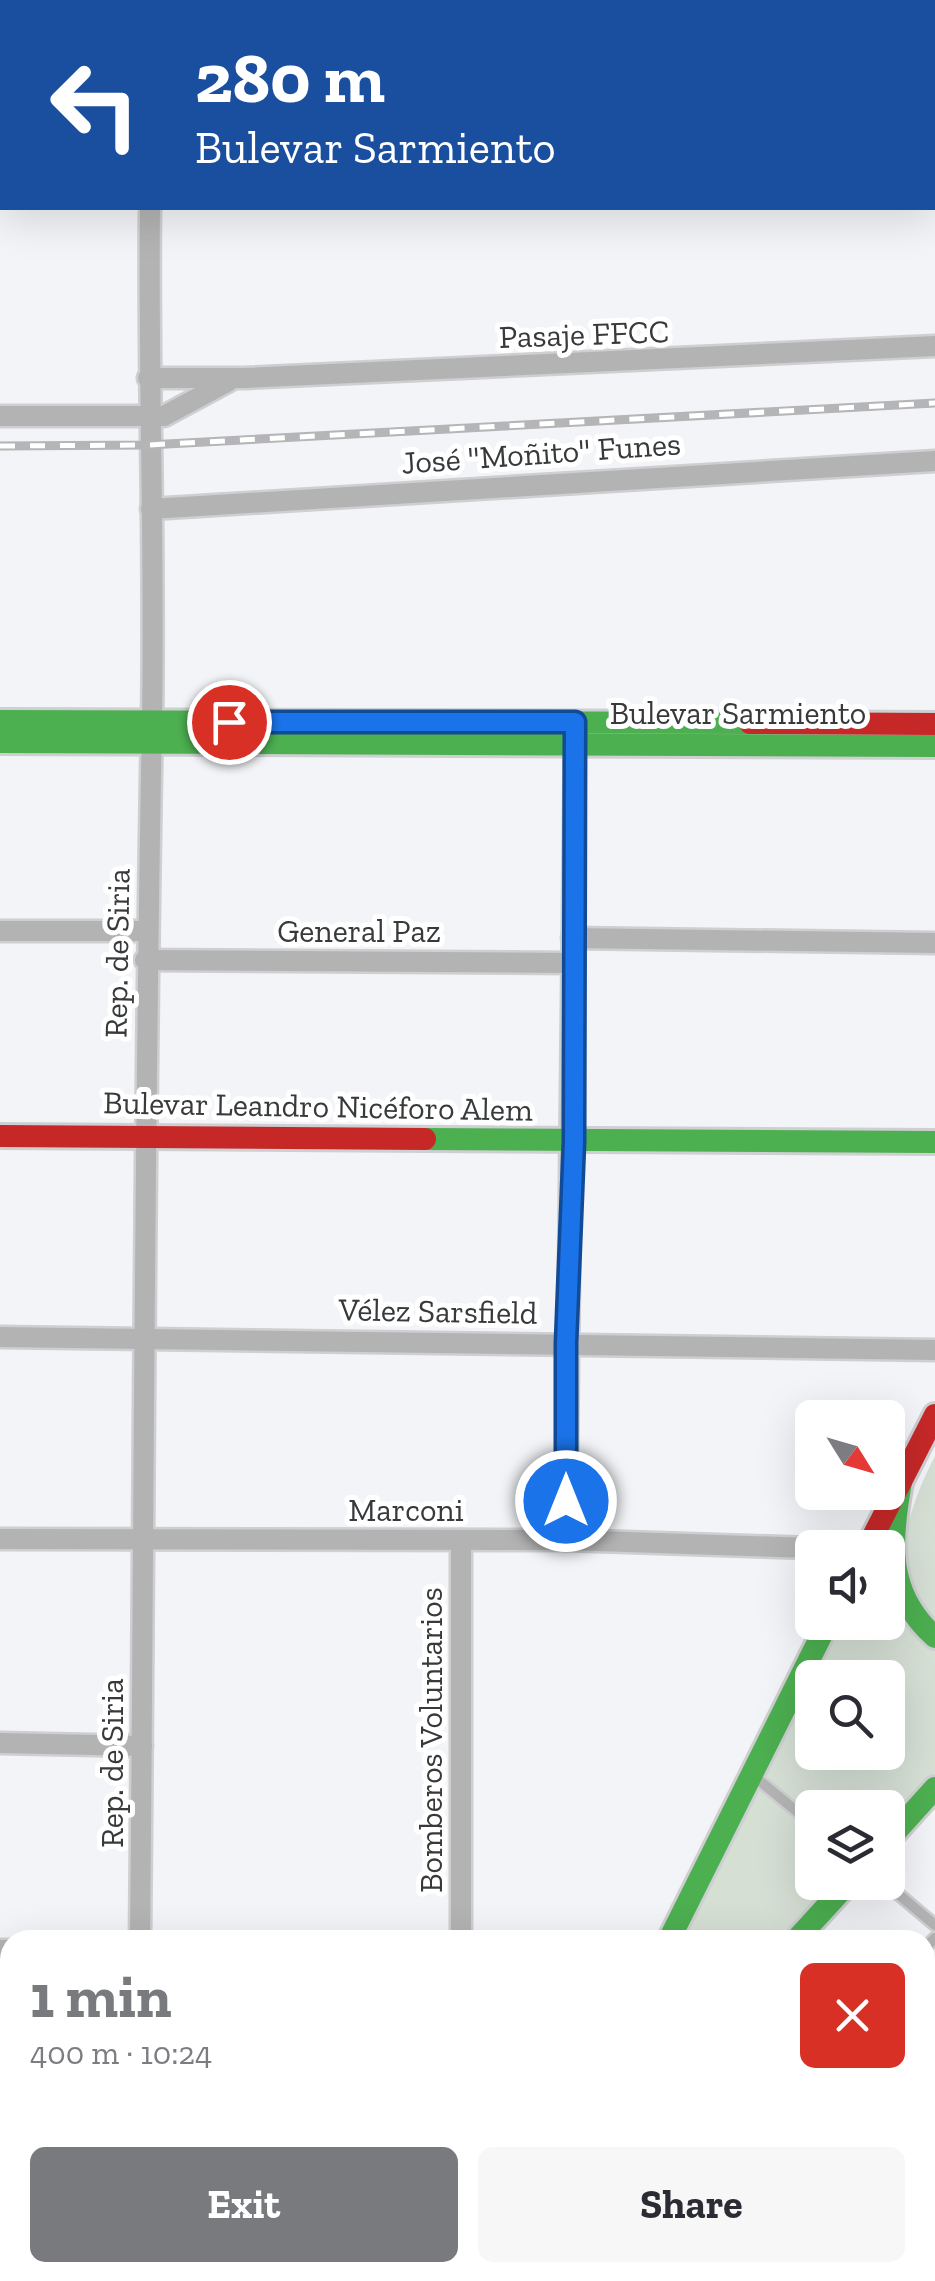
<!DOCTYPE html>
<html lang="en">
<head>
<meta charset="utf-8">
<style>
  body { margin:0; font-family:"Zilla Slab",serif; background:#f7f7f7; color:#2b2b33; height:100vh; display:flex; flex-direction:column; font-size:38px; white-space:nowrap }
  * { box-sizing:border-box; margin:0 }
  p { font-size:32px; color:#7c7c81 }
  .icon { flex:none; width:55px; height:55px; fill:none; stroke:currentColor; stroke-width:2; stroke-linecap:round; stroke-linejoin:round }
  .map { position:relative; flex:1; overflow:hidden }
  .drawer { position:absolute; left:0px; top:1930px; width:935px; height:352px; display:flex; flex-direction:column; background:#fff; border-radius:30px 30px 0 0; box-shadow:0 10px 40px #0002 }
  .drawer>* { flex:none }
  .guide { position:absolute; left:0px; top:0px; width:935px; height:210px; box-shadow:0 10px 40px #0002; background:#1a4fa0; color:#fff; overflow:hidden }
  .needle { width:65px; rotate:127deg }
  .tools { position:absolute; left:795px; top:1400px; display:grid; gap:20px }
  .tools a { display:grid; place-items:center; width:110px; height:110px; border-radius:15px; background:#fff; box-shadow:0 10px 40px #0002; font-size:50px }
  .pin { position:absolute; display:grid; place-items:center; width:85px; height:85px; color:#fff; margin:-42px; border:5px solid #fff; border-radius:50%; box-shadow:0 2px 10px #0007 }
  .me { position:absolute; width:110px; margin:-55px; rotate:0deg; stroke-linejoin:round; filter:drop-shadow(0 0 8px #0008) }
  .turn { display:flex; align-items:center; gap:35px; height:210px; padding:0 30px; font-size:45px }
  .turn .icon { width:130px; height:130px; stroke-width:2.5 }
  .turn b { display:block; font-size:70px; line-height:85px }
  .round { display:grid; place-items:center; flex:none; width:105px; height:105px; border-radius:15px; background:#f7f7f7 }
  .summary { display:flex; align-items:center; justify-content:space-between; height:170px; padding:0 30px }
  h1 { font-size:60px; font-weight:700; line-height:75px; color:#787a7d }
  .button { display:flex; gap:20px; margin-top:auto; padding:20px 30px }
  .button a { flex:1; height:115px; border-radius:15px; background:#787a7d; color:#fff; font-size:40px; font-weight:700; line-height:115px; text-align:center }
  .button a+a { background:#f7f7f7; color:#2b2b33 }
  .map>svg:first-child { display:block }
  .green { fill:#d5dfd4 }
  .building { fill:#dcdbdd }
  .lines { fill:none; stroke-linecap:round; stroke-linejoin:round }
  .lane-casing { stroke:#cdcfd1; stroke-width:15 }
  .street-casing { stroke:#cdcfd1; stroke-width:25 }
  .fast-casing { stroke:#cdcfd1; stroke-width:28 }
  .jam-casing { stroke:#cdcfd1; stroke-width:28 }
  .lane { stroke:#b3b3b4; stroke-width:10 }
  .street { stroke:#b3b3b4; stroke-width:20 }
  .fast { stroke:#4caf50; stroke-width:22 }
  .jam { stroke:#c62828; stroke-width:22 }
  .rail-casing { stroke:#b5b4b6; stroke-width:9 }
  .rail { stroke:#fff; stroke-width:5; stroke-dasharray:15; stroke-linecap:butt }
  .route-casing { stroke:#114b97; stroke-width:25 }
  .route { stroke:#1a73e8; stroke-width:18 }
  .labels { text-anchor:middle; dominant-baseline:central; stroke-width:10; stroke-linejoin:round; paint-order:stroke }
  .street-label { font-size:32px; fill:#37393b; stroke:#fff }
</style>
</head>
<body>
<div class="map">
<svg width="935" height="2281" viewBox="0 0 935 2281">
  <rect width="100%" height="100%" fill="#f2f4f7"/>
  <g class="green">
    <path d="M935,1456v166c-53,-45 -26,-115 0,-166z"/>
    <path d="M888,1588l47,62v123l-47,53v-18h-76v74l24,1 -52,57h-105l133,-260v72h76v-74l-74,-1 30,-54 44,-1z"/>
  </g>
  <path class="building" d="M925,2070l10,9v49l-10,-9z"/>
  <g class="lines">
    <g class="lane-casing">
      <g id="lane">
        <path d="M755,1777l57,47"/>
        <path d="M884,1882l51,43"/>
        <path d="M925,1948l10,-10"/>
        <path d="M666,2281l3,-9"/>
      </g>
    </g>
    <g class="street-casing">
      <g id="street">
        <path d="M452,0v2"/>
        <path d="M155,2v-2"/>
        <path d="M0,195h2"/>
        <path d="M148,378h97l690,-32"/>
        <path d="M0,416h164l65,-35"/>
        <path d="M151,509l784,-48"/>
        <path d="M0,931h146"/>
        <path d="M572,938l363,5"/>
        <path d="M145,960l426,3"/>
        <path d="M0,1337l935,13"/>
        <path d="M0,1539l566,1 246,8"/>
        <path d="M461,1540v400"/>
        <path d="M566,1540l9,-805"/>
        <path d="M0,1743l142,3"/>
        <path d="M140,1940c4,-406 4,-813 12,-1219 3,-171 -4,-342 -2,-513"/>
        <path d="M0,1950h10"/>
        <path d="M0,2151h10"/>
        <path d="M138,2281v-9"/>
        <path d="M494,2281l5,-9"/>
      </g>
    </g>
    <g class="fast-casing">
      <g id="fast">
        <path d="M0,721l750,2"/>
        <path d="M0,742l935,4"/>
        <path d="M425,1139l510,3"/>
        <path d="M901,1482c-11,60 -15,112 34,155"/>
        <path d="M888,1840l47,-52"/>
        <path d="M669,1940l159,-318"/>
        <path d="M796,1940l53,-58"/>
        <path d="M608,2281l3,-9"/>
      </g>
    </g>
    <g class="jam-casing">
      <g id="jam">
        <path d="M750,723l185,1"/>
        <path d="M0,1136l425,3"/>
        <path d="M867,1548l68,-133"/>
      </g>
    </g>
    <use href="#lane" class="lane"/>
    <use href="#street" class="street"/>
    <use href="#fast" class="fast"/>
    <use href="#jam" class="jam"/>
    <g class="rail-casing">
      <path id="rail" d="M0,446l148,-1 787,-42"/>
    </g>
    <use href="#rail" class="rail"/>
  </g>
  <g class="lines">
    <g class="route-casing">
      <path id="route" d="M229,722h346l-1,420 -8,201v158"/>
    </g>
    <use href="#route" class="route"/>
  </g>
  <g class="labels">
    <g class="street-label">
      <text transform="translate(584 334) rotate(-2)">Pasaje FFCC</text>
      <text transform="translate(541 453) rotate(-4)">José "Moñito" Funes</text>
      <text x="738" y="713">Bulevar Sarmiento</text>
      <text x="359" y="931">General Paz</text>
      <text transform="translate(117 953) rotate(-89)">Rep. de Siria</text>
      <text transform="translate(318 1106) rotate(1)">Bulevar Leandro Nicéforo Alem</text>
      <text transform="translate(438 1311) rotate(1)">Vélez Sarsfield</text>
      <text x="406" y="1510">Marconi</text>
      <text transform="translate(431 1740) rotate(-90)">Bomberos Voluntarios</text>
      <text transform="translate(112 1763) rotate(-90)">Rep. de Siria</text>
    </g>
  </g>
</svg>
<div class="tools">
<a><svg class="needle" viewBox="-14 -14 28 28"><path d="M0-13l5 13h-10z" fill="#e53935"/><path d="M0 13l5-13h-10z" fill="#7c7c81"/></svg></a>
<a><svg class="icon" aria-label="sound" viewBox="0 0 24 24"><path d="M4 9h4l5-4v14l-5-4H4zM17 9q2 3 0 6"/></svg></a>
<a><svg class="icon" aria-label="search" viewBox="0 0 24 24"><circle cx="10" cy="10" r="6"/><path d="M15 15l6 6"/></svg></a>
<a><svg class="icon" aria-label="layers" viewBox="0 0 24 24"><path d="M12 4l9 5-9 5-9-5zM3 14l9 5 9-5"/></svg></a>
</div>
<div class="pin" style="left:229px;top:722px;background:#d93025"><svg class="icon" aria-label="arrive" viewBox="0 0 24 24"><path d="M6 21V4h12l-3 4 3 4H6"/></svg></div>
<svg class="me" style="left:566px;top:1501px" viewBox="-20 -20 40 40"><circle r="17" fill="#1a73e8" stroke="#fff" stroke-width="3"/><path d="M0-11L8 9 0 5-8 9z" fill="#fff"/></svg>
<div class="guide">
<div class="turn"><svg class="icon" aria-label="left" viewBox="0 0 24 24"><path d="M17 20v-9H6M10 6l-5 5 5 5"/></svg><div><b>280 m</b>Bulevar Sarmiento</div></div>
</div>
<section class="drawer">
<div class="summary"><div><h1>1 min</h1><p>400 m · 10:24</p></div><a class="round" style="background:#d93025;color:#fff"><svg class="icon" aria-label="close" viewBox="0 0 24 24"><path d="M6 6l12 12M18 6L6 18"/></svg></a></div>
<div class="button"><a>Exit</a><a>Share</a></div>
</section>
</div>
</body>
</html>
